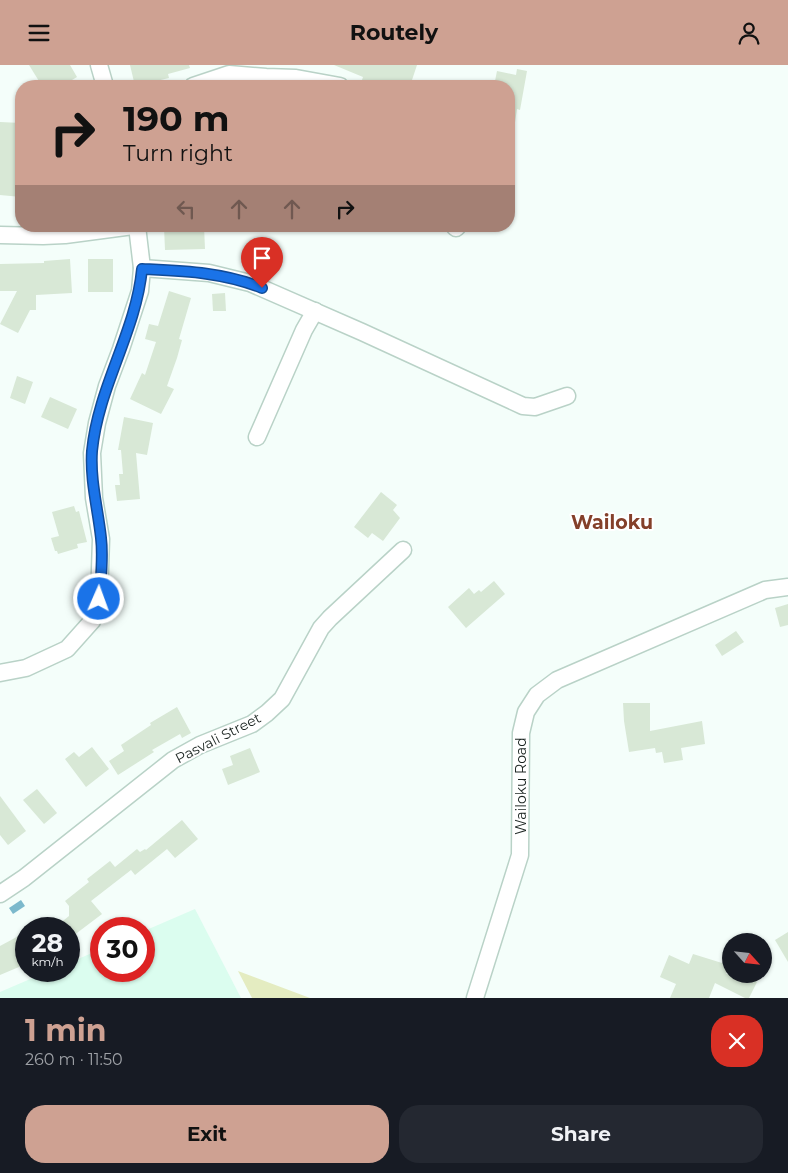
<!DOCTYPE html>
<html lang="en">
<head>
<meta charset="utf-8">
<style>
  body { margin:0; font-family:Montserrat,sans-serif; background:#242831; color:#f1f3f6; height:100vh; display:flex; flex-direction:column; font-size:19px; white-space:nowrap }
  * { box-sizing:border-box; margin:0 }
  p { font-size:16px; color:#9ea1a6 }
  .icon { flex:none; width:28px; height:28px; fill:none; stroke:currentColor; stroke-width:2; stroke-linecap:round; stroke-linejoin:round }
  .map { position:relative; height:933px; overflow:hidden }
  .panel { display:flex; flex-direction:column; background:#171b24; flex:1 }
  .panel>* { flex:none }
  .top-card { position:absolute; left:15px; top:15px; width:500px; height:152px; border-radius:20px; box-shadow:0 1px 4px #0004; background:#cea192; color:#111; overflow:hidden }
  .needle { width:32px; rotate:117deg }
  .controls { position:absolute; left:722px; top:868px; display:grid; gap:10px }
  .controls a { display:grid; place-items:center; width:50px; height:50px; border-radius:50%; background:#171b24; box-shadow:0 1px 4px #0004; font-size:25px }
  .speed { position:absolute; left:15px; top:852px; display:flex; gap:10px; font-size:25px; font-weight:700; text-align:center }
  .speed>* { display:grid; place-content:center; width:65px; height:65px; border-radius:50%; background:#171b24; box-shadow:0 1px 4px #0004; line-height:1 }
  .speed small { font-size:12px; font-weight:400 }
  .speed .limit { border:8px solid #d22; background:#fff; color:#111 }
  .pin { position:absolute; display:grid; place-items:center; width:42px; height:42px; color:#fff; margin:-51px -21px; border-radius:50% 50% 50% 0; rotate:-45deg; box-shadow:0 0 5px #0007 }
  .pin .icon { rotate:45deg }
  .me { position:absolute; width:55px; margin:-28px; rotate:2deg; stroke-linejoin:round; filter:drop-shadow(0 0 4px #0008) }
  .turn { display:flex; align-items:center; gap:18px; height:105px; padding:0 25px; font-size:22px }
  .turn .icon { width:65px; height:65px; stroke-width:2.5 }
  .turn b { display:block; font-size:35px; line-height:42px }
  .lanes { display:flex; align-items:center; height:48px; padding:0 25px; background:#0003; justify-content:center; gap:25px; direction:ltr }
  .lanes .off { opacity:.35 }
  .round { display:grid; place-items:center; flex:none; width:52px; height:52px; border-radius:20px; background:#242831 }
  .summary { display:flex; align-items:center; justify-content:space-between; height:85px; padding:0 25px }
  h1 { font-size:30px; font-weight:700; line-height:38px; color:#cea192 }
  .action { display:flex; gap:10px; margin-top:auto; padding:10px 25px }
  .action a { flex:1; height:58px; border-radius:20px; background:#cea192; color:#111; font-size:20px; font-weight:700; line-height:58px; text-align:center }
  .action a+a { background:#242831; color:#f1f3f6 }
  header { display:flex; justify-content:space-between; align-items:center; height:65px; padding:0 25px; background:#cea192; color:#111; font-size:22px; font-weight:700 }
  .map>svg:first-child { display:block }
  .built { fill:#dbfdef }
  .green { fill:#e4ecc1 }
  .water { fill:#7cb9cc }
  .building { fill:#d8e8d6 }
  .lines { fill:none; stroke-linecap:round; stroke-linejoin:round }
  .minor-casing { stroke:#b9d2c7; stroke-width:19 }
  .minor { stroke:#fff; stroke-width:16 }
  .route-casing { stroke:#114b97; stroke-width:12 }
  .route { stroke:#1a73e8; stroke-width:9 }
  .labels { text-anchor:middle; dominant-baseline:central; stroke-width:4; stroke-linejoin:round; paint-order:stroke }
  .street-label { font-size:14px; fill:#19221f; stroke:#fff }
  .district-label { font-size:19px; font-weight:bold; fill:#84402a; stroke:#fff }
</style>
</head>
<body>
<header><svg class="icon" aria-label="menu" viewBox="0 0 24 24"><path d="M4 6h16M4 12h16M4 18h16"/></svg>Routely<svg class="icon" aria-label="person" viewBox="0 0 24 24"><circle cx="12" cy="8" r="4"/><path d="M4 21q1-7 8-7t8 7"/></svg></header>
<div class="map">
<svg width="788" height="933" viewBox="0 0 788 933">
  <rect width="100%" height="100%" fill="#f4fefa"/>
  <path class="built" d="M195,844l46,89h-241v-6l49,-21h20v-8l32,-14v22h43v-40z"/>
  <path class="green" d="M238,906l72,27h-58z"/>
  <path class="water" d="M21,835l4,6 -12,8 -4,-6z"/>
  <g class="building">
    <path d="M29,0h41l7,12 -15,9h-20z"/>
    <path d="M130,0h59l1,3 -22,6 1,4 -34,8z"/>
    <path d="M334,0h83l-7,21h-15l-18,-5 -2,5h-15l3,-9z"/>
    <path d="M517,4l10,2 -7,39 -3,-1 -3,20 -5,-1v-42h-15l3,-15 19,4z"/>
    <path d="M0,57l21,1v74l-21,-2z"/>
    <path d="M204,161l1,23 -40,1 -1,-23z"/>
    <path d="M70,194l2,34 -36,2v15h-6l-12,23 -18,-9 17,-33h-17v-27l44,-1v-2z"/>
    <rect x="88" y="194" width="25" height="33"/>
    <path d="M169,226l22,7 -12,41 3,1 -5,18 -10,28 7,3 -13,25 -31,-15 12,-26 3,2 11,-33 -11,-3 4,-15 9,2z"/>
    <path d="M225,228l1,18h-13l-1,-17z"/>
    <path d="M17,311l16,6 -8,22 -15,-6z"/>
    <path d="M50,332l27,12 -9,20 -27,-12z"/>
    <path d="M124,352l29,6 -6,32 -11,-2 4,46 -23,2 -2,-16h5l-1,-11h4l-2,-24h-3z"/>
    <path d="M381,427l16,13 -4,5 7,8 -17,23 -11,-8 -4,5 -14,-11z"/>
    <path d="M74,441l2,6 3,-1 8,31 -10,2 1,4 -20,6 -1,-3h-2l-4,-13 8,-2 -7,-24z"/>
    <path d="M494,516l11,13 -39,34 -18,-21 21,-19 5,6 5,-4 2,2z"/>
    <path d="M788,539v21l-8,2 -5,-19z"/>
    <path d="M736,566l8,11 -22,14 -7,-11z"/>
    <path d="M623,638h27v28l52,-10 3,23 -24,4 2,12 -19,3 -2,-11 -6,1 -1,-5 -26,4 -5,-31z"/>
    <path d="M177,642l14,26 -9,5 -2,-4 -28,16 2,2 -36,23 -9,-14 15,-10 -3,-6 30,-20 -1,-2z"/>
    <path d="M92,682l17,22 -23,18 -21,-28 9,-7 5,5z"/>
    <path d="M250,683l10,24 -32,13 -6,-16 11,-4 -3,-9z"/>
    <path d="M37,724l20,24 -13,11 -21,-24z"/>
    <path d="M0,731l26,35 -18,14 -8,-10z"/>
    <path d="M182,755l16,19 -23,19 -8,-9 -32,26 -4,-5 -40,31 11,13 -33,25v-10h-16l16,-13v-10l-4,-5 24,-19 -2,-3 23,-18 5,6 22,-18 3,3 5,-3 1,1z"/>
    <path d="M26,867v32l-26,11v-29z"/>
    <path d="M788,867v30l-13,-22z"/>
    <path d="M731,887v12l-5,10h31l-4,5 4,3 -8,16h-4l-30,-15 -6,15h-39l6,-14 -16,-7 9,-22 20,9 4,-10 29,9z"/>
  </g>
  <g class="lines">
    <g class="minor-casing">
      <g id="minor">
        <path d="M99,0l6,21"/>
        <path d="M193,21l36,-12 37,3 30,1 44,8"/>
        <path d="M454,161l2,2 2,-2"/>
        <path d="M0,170l43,1 22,-1 68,-9"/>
        <path d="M142,203l67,5 41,10 112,49 161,74 12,1 32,-11"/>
        <path d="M257,372l47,-107 11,-19"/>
        <path d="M0,608l26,-5 41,-19 25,-28 7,-22 2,-60 -7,-41 -2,-45 5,-30 10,-37 14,-37 19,-58 2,-23 -5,-42"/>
        <path d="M0,829l24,-16 149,-118 27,-15 52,-21 15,-11 15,-14 39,-71 9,-10 73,-68"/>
        <path d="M475,933l45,-143 1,-122 5,-21 11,-17 20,-15 208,-90 23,-3"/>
      </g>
    </g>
    <use href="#minor" class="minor"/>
  </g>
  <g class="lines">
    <g class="route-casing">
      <path id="route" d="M99,534c2,-16 4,-45 2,-61 -3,-29 -11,-57 -9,-87 6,-64 44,-119 50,-182 41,2 81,3 120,19"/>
    </g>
    <use href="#route" class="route"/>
  </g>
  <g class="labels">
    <g class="street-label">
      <text transform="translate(218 673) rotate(-27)">Pasvali Street</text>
      <text transform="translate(521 721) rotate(-90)">Wailoku Road</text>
    </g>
    <g class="district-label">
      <text x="612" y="457">Wailoku</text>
    </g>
  </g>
</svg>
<div class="controls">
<a><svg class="needle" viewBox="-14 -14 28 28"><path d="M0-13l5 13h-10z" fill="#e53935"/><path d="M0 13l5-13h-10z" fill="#9ea1a6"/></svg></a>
</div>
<div class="speed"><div>28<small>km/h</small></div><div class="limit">30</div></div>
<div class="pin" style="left:262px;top:223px;background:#d93025"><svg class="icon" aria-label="arrive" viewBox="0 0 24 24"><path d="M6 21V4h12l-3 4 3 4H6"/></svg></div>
<svg class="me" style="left:99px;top:534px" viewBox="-20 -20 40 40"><circle r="17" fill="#1a73e8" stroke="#fff" stroke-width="3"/><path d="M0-11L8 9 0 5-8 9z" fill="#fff"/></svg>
<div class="top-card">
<div class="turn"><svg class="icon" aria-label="right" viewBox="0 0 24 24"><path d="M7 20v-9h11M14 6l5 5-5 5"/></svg><div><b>190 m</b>Turn right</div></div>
<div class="lanes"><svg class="icon off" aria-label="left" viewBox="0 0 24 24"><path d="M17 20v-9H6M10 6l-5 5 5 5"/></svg><svg class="icon off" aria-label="ahead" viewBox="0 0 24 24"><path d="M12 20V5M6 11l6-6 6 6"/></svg><svg class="icon off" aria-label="ahead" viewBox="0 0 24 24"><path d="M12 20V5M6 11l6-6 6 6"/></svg><svg class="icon" aria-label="right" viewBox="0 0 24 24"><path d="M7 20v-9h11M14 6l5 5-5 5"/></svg></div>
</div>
</div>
<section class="panel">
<div class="summary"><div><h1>1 min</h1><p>260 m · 11:50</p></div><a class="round" style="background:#d93025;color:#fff"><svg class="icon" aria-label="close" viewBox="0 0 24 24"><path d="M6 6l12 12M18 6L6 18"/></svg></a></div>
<div class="action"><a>Exit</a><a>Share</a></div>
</section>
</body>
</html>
